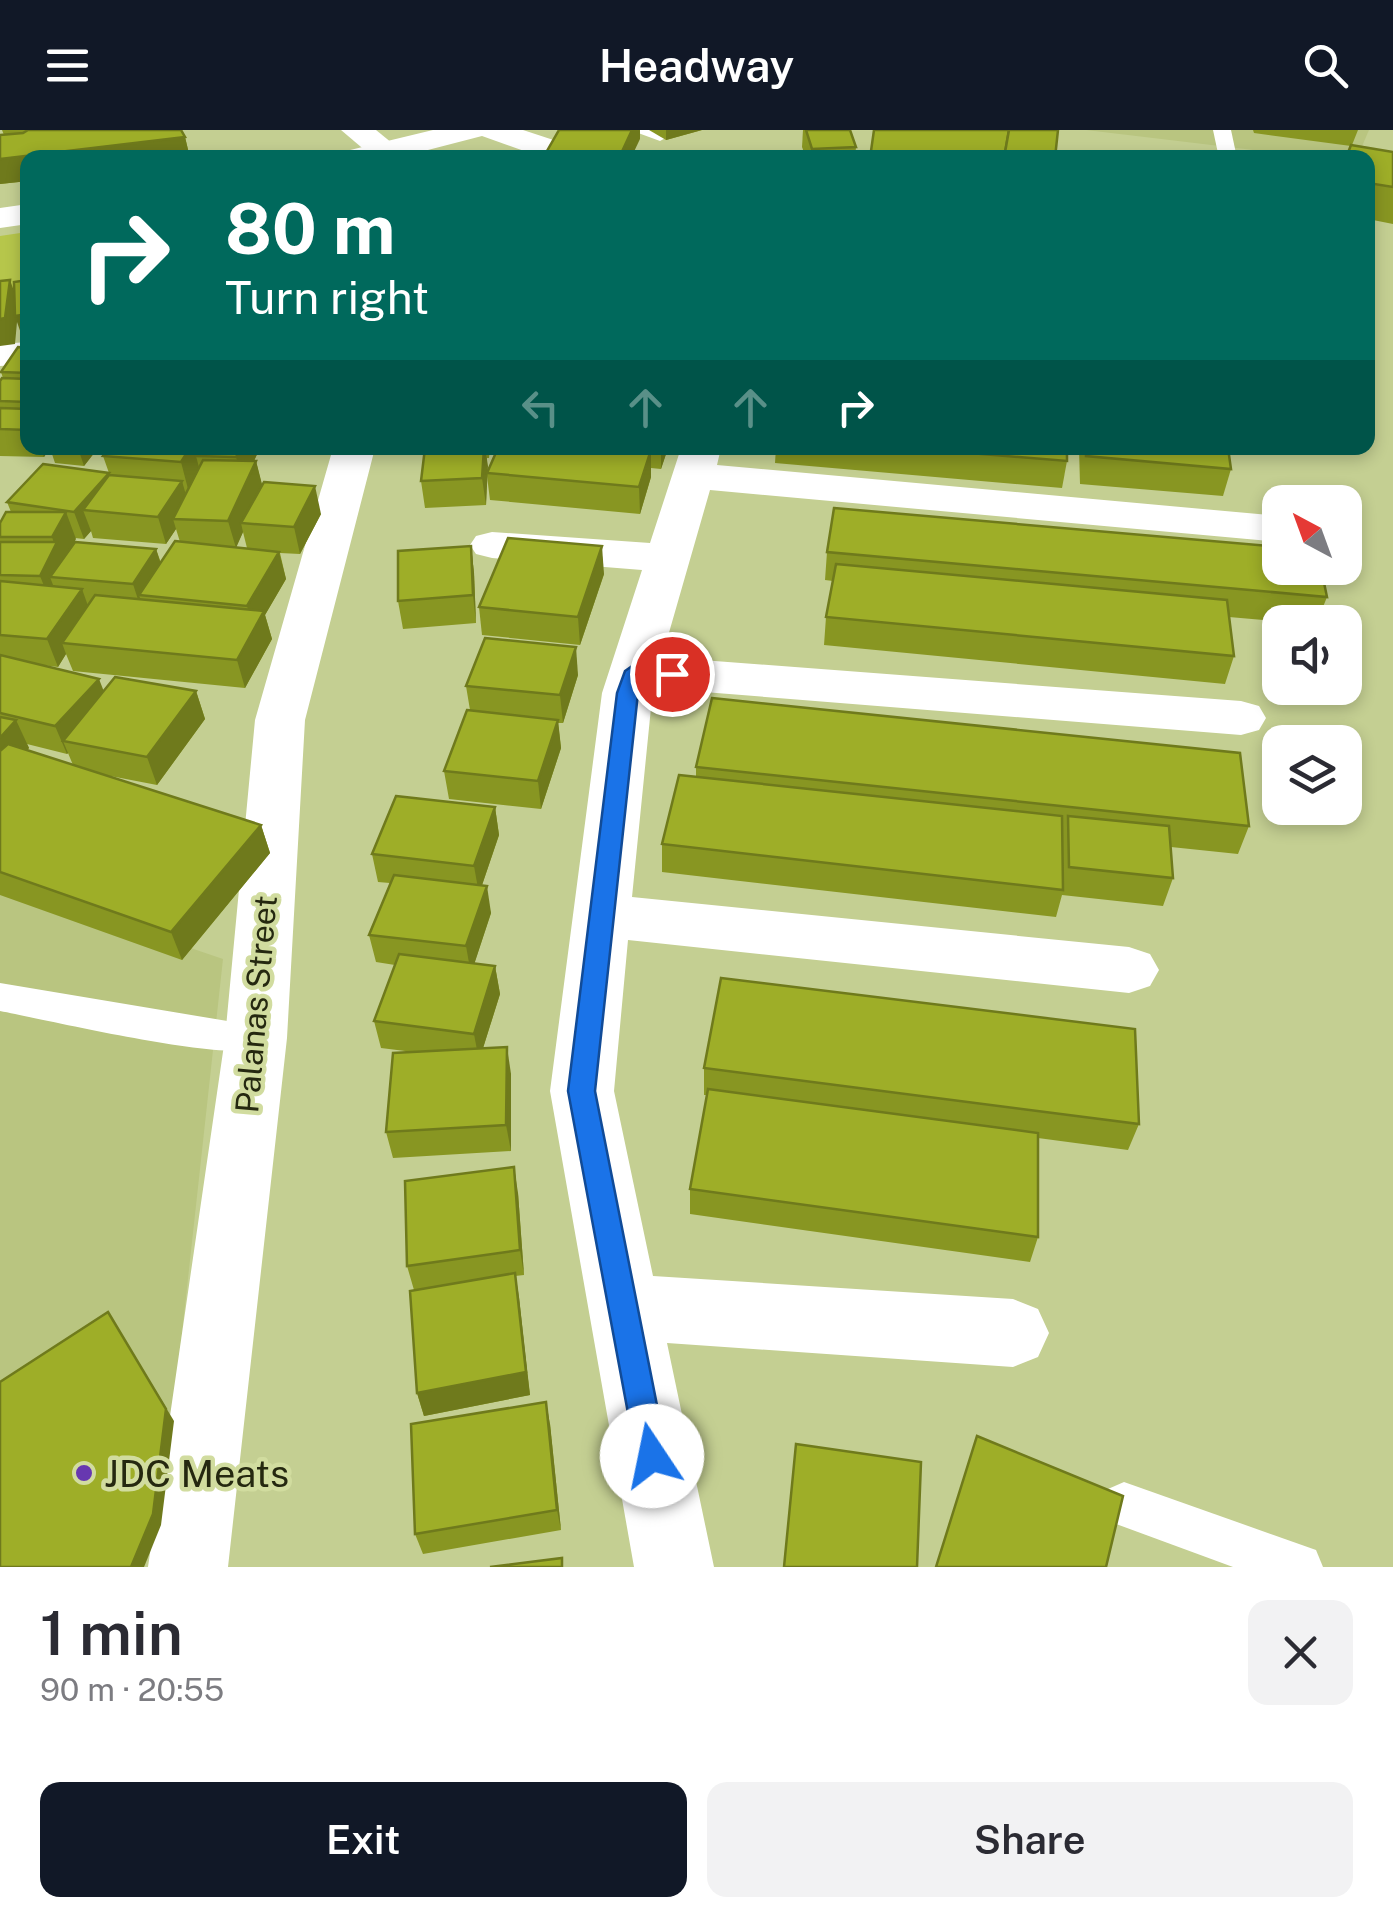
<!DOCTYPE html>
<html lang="en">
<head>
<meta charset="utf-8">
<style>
  body { margin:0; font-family:"Public Sans",sans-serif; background:#f2f2f3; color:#2b2b33; height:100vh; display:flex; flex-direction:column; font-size:38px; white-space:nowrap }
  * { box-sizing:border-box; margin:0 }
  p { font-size:32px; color:#7c7c81 }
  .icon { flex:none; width:55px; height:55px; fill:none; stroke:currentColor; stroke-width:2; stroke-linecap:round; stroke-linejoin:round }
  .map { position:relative; height:1437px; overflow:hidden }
  .panel { display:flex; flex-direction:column; background:#fff; flex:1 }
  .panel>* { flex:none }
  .top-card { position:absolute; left:20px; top:20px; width:1355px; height:305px; border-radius:20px; box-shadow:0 5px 15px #0003; background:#00695c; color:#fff; overflow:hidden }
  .needle { width:65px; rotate:319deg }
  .fabs { position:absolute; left:1262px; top:355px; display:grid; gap:20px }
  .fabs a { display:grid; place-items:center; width:100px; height:100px; border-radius:20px; background:#fff; box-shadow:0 5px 15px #0003; font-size:50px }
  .pin { position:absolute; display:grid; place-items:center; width:85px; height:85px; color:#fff; margin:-42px; border:5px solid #fff; border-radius:50%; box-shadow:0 2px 10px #0007 }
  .me { position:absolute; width:110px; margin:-55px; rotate:349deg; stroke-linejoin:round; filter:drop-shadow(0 0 8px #0008) }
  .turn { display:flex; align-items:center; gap:35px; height:210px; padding:0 40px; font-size:45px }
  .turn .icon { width:130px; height:130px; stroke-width:2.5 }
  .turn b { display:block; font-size:70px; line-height:85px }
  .lanes { display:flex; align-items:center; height:95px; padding:0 40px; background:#0003; justify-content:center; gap:50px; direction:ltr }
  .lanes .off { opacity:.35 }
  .round { display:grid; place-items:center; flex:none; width:105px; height:105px; border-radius:20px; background:#f2f2f3 }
  .head { display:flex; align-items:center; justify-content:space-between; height:170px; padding:0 40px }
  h1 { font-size:60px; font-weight:600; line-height:75px }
  .button { display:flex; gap:20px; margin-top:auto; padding:20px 40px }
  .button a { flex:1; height:115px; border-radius:20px; background:#111827; color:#fff; font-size:40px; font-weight:600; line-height:115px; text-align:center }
  .button a+a { background:#f2f2f3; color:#2b2b33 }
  header { display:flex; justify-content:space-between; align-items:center; height:130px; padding:0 40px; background:#111827; color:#fff; font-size:45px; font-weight:600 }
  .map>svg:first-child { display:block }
  .built { fill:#b9c580 }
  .green { fill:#b6c64b }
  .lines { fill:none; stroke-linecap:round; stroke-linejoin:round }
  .service { fill:#fff; fill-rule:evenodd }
  .minor { fill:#fff; fill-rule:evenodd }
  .secondary { fill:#fff; fill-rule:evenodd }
  .wall { fill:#889622; fill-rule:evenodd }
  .shaded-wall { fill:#6f7a1c }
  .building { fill:#9eae28; stroke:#6f7a1c; stroke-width:2.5 }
  .route { fill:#1a73e8; stroke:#114b97; stroke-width:2.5 }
  .poi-dot { fill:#6738b0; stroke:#d1dc9f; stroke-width:4 }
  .labels { text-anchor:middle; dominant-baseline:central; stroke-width:9; stroke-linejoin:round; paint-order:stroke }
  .street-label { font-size:32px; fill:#252810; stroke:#d1dc9f }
  .near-poi-label { font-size:38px; fill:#252810; stroke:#d1dc9f; text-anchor:start }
</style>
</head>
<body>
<header><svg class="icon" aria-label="menu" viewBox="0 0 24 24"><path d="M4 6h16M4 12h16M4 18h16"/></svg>Headway<svg class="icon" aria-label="search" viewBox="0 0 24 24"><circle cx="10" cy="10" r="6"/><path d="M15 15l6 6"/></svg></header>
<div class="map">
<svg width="1393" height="1437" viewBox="0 0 1393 1437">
  <rect width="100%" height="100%" fill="#c4cf92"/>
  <g class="built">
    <path d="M1086,0h283l-12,28 -46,-1z"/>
    <path d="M0,753l223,76 -62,566 -17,42h-144z"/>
  </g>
  <path class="green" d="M27,102v65l-27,3v-64z"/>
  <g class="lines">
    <g class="service">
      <path d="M630,0h29l10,6 -9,5z"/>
      <path d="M1213,0h18l6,28h-18z"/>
      <path d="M0,853l269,45 5,10 -5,10c-42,15 -216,-27 -269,-37z"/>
      <path d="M1124,1352l192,68 7,17h-90l-125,-46 -7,-16 7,-16z"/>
    </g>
    <g class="minor">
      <path d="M341,0h35l27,22 -4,6h-25z"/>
      <path d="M478,0h45l64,21 4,7h-47l-62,-22z"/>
      <path d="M28,212v22l-28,2v-22z"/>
      <path d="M681,318h40l-4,17 563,51v26l-570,-52 -48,167 579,44 18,5 7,12 -7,12 -18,5 -588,-47 -21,209 497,50 21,7 9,16 -9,16 -21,7 -501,-53 -14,151 39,185 360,23 25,10 11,24 -11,24 -25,10 -346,-24 47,224h-80l-84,-476 52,-398 40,-123 -150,-12 -16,-4 -6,-9 6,-9 16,-4 158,11z"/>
    </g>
    <g class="secondary">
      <path d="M433,0h53l-4,6 -85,22h-55l4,-7z"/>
      <path d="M28,74v20l-28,4v-20z"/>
      <path d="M333,318h42l-70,272 -18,318 -59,529h-80l77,-529 30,-318z"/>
    </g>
  </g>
  <g class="wall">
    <path d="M2,0h179l4,7 5,21h-162v23l-28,3v-49h4z"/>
    <path d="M649,0h53l-36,10z"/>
    <path d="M803,0h47l6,17 -1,11h-49l-4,-11z"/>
    <path d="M1253,0h105l-6,15 41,7v72l-25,-5v-61l-17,-12 -97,-13z"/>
    <path d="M28,218v100h70l-14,18 -29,-3 -5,-15 -6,9 -44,-1v-75l3,-3 -2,-6z"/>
    <path d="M422,318h68l-1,10h-2v14l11,-24h170l-7,21 -10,-1v9l-11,37 -150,-14 -3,-24 -1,29 -61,3 -4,-27 3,-25z"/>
    <path d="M776,318h291v13l-5,27 -287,-25z"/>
    <path d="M1079,318h149l3,21 -8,27 -143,-12z"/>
    <path d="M259,320l-5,11h2l6,25 59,28 -21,40 -20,-1 6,26 -21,36 7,24 -27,49 -172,-17 -7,-17 -8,13 -16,-2 62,26h92l9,28 -48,66 -57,-11 161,51 9,28 -88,107 -182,-65v-372l11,-11 -4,-10 102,-29 -6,-17zM176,399l4,13 -19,21 -5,-14 -84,-2 3,-9 9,1 7,-8 2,7 73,6zM243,402l4,16 -11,-1zM27,614l40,10 1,-1 5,12 -46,-15 2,-2z"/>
    <path d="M471,416l3,27 2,50 -73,6 -5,-28z"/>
    <path d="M827,422l500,45 -10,25h-30l-58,-5 5,39 -9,28 -401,-39 2,-28 7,-36 -8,-1z"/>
    <path d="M604,444l-24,71 -98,-10 -3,-28z"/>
    <path d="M578,545l-15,48h-5l3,25 -20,61 -92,-10 -5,-28 26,-61 -4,-24z"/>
    <path d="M696,637l553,59 -11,28 -67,-7 2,31 -10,28 -101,-11 -6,22 -394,-45v-28l34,-68z"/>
    <path d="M495,677l4,28 -17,50 9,28 -17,51 21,2 5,28 -17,54 28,26v77l-118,7 -7,-26 27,-80 -32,-4 -7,-27 21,-56 -19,-3 -7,-27 21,-52 -12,-1 -6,-28z"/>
    <path d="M704,938l435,56 -11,26 -90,-12v99l-8,25 -340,-48v-25l17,-94h-3z"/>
    <path d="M518,1063l6,82 -9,1 15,119 -106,21 -7,-23 -3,-103 -7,-24z"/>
    <path d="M550,1294l11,106 -138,24 -8,-20z"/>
  </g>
  <g class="shaded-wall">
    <path d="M632,0h8v9l-9,19h-12z"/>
    <path d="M666,0h36l-36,10z"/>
    <path d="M185,7l5,21h-162v23l-28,3v-25z"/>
    <path d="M10,150l9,25 9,9v28h-4l-7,-20 -2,22 -15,2v-27z"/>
    <path d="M40,318h10l-6,9z"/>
    <path d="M78,318h20l-14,18z"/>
    <path d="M190,318h23l-17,8 4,15 -12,18 -7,-27z"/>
    <path d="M241,318h17l1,2 -16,34 -7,-27z"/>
    <path d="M484,318h1l3,18 -2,39 -4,-27z"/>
    <path d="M661,318h7l-7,21z"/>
    <path d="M651,320v27l-11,37 -1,-27z"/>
    <path d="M256,331l7,27 -22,35 2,9 -7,16 -8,-27z"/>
    <path d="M109,343l9,28 -35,9 8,21 -7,8 -10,-27z"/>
    <path d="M182,351l8,28 -17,10 3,10 -10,15 -8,-27z"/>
    <path d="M315,356l6,28 -21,40 -6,-27z"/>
    <path d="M66,382l10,27 -12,23 -14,15 6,16 -5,10 -11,-27 15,-30 -3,-9z"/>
    <path d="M471,416l3,27 2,50 -3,-28z"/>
    <path d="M602,416l2,28 -24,71 -2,-28z"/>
    <path d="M156,419l9,28 -26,18 5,15 -2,2 -9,-28z"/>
    <path d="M279,422l7,27 -21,36 7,24 -27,49 -8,-28 17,-30 -7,-24z"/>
    <path d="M82,459l10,28 -30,26 4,11 -8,13 -11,-28z"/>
    <path d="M576,517l2,28 -15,48 -3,-28z"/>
    <path d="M99,549l11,28 -47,34 5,12 -1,1 -12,-28z"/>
    <path d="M196,561l9,28 -48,66 -10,-28z"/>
    <path d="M16,590l13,28 -29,32v-42z"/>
    <path d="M558,590l3,28 -20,61 -3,-28z"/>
    <path d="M495,677l4,28 -20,59 -5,-28z"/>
    <path d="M261,695l9,28 -88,107 -11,-28z"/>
    <path d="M487,756l4,27 -20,61 -5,-28z"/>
    <path d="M495,836l5,28 -21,67 -5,-27z"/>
    <path d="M507,917l4,27v77l-5,-26z"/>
    <path d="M514,1037l4,26 6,82 -4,-25z"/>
    <path d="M515,1143l4,24 11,98 -106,21 -7,-23z"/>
    <path d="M108,1182l66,109 -13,104 -17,42h-13z"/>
    <path d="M546,1272l4,22 11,106 -4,-20z"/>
  </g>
  <g class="building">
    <path d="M28,0h153l4,7 -185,22v-24l23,-2z"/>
    <path d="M559,0h73l-13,28h-76z"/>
    <path d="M806,0h44l6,17 -44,2z"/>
    <path d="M874,0h135l-5,28h-134z"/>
    <path d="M1009,0h49l-3,28h-51z"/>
    <path d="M1351,15l42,7v35l-25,-4v-25h-22z"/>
    <path d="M10,150l-5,38 -5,1v-38z"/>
    <path d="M28,150v34l-13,2 -1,-34z"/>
    <path d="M18,217l10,1v25l-27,-1z"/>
    <path d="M2,248l26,1v23l-28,-1v-20z"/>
    <path d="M0,278l28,1v21l-28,-1z"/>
    <path d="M109,318h81l-9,14 -78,-6z"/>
    <path d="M200,318h41l-5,9 -40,-1z"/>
    <path d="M425,318h59l-2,30 -61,3z"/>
    <path d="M498,318h123l30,2 -12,37 -152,-14z"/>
    <path d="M909,318h158v13z"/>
    <path d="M1086,318h142l3,21 -145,-13z"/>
    <path d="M203,330l53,1 -28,60 -55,-2z"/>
    <path d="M43,334l66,9 -35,39 -67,-10z"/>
    <path d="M109,345l73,6 -24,36 -75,-7z"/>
    <path d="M264,352l51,4 -21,41 -53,-4z"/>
    <path d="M834,378l446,39v21h41l6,29 -500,-45z"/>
    <path d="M6,382h60l-14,25h-52v-14z"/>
    <path d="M508,408l94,8 -24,71 -99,-10z"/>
    <path d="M175,411l104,11 -32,54 -108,-11z"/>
    <path d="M0,412h57l-17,34 -40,-1z"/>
    <path d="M75,412l81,7 -23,35 -83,-7z"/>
    <path d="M471,416l2,49 -75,6v-50z"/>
    <path d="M836,434l391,36 7,56 -408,-39z"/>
    <path d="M0,451l82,8 -35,50 -47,-4z"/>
    <path d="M95,465l169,16 -27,49 -175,-17z"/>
    <path d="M485,508l91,9 -16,48 -94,-9z"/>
    <path d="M0,525l99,24 -44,47 -55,-13z"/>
    <path d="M115,547l81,14 -49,66 -84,-16z"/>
    <path d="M712,568l528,55 9,73 -553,-59z"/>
    <path d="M467,580l91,10 -20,61 -94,-10z"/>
    <path d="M0,587l16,3 -16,18z"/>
    <path d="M8,614l253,81 -90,107 -171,-60v-121z"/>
    <path d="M679,645l383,41 1,74 -401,-46z"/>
    <path d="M396,666l99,11 -21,59 -102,-12z"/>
    <path d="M1068,686l101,10 4,52 -104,-11z"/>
    <path d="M394,745l93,11 -21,60 -97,-11z"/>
    <path d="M399,824l96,12 -21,68 -100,-13z"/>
    <path d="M721,848l414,51 4,95 -435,-56z"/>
    <path d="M507,917l-1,78 -120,7 7,-79z"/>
    <path d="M708,959l330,44v104l-348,-48z"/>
    <path d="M514,1037l6,83 -113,16 -2,-85z"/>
    <path d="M515,1143l11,99 -109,21 -7,-102z"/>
    <path d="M108,1182l58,97 -13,105 -22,53h-131v-185z"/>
    <path d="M546,1272l11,108 -142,24 -4,-110z"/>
    <path d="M977,1306l146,60 -17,71h-170z"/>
    <path d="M796,1314l125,18 -4,105h-133z"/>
    <path d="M562,1428v9h-72z"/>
  </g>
  <path class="route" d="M635,534l37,3 11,7 -11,7 -29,-3 -5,15 -43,398 72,365 -4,11 -11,4 -11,-4 -5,-11 -68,-365 49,-398 8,-22z"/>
  <circle class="poi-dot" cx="84" cy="1343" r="10"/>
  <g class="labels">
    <g class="street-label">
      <text transform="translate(256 874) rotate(-85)">Palanas Street</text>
    </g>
    <g class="near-poi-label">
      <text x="104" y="1343">JDC Meats</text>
    </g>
  </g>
</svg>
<div class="fabs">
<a><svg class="needle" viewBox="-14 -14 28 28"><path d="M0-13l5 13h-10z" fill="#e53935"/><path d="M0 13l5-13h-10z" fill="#7c7c81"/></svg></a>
<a><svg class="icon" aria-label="sound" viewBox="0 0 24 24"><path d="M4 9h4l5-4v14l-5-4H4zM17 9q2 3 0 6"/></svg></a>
<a><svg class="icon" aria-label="layers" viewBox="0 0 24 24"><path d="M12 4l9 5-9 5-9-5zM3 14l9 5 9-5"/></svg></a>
</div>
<div class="pin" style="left:672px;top:544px;background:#d93025"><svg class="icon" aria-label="arrive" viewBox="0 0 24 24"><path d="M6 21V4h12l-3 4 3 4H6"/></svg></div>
<svg class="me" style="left:652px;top:1326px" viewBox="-20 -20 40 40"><circle r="19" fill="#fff"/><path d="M0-13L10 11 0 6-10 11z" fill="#1a73e8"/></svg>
<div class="top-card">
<div class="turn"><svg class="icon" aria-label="right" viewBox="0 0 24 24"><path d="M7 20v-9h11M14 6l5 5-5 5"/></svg><div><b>80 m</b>Turn right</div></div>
<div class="lanes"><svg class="icon off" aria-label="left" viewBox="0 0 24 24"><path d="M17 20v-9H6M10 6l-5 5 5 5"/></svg><svg class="icon off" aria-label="ahead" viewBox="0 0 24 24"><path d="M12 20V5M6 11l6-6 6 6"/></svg><svg class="icon off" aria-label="ahead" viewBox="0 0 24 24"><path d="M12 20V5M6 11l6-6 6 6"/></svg><svg class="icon" aria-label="right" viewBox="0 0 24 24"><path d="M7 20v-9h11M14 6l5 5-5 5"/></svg></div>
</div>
</div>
<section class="panel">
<div class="head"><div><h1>1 min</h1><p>90 m · 20:55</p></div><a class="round"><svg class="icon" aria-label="close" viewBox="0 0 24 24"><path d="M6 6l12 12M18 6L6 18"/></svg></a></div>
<div class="button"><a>Exit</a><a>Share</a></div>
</section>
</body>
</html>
